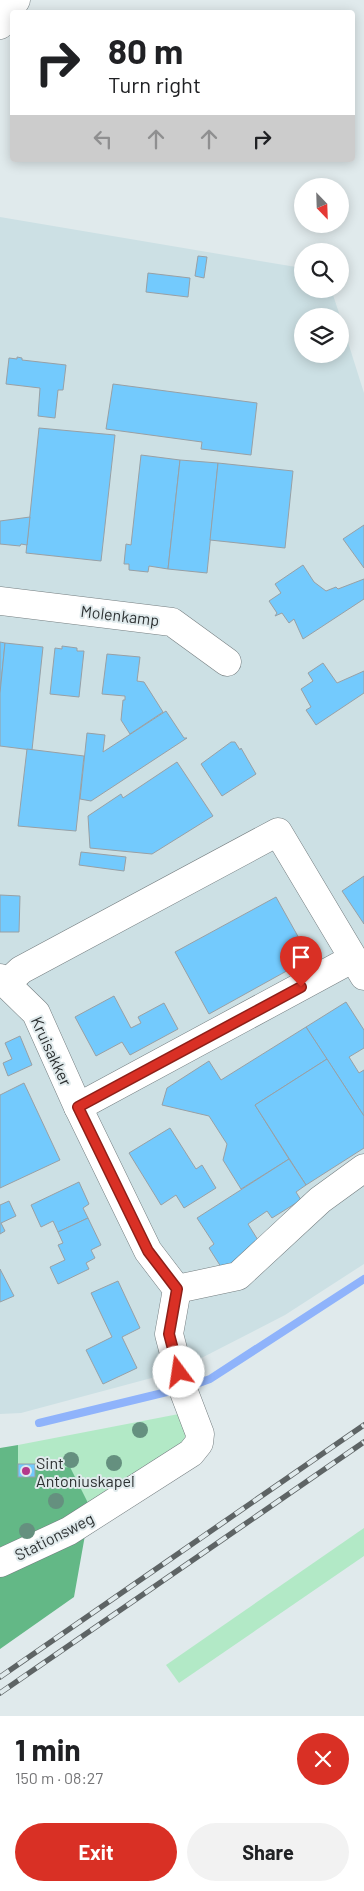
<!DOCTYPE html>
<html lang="en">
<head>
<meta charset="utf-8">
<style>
  body { margin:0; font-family:Barlow,sans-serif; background:#f2f2f2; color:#202124; height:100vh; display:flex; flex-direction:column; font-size:19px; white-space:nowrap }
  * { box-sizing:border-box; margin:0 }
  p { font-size:16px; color:#757577 }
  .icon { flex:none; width:28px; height:28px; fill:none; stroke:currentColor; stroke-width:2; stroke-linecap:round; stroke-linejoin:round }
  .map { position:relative; height:1716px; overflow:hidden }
  .panel { display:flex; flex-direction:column; background:#fff; flex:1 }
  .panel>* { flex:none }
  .banner { position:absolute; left:10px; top:10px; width:345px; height:152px; border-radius:5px; box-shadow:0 2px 12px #0003; background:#fff; color:#202124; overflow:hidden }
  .needle { width:32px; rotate:157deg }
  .controls { position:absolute; left:294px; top:178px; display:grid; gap:10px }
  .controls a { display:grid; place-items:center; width:55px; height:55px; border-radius:50%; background:#fff; box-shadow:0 2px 12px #0003; font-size:25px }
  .pin { position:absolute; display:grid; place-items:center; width:42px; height:42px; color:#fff; margin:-51px -21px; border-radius:50% 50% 50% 0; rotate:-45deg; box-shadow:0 0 5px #0007 }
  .pin .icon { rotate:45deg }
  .me { position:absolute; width:55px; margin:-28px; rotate:346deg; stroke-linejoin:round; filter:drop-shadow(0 0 4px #0008) }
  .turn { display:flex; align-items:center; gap:18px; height:105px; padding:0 15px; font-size:22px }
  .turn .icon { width:65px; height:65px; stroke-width:2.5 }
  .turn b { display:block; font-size:35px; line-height:42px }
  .lanes { display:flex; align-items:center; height:48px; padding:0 15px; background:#0003; justify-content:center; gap:25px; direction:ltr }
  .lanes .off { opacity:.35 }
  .round { display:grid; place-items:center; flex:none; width:52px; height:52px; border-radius:26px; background:#f2f2f2 }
  .headline { display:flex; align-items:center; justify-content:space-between; height:85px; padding:0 15px }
  h1 { font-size:30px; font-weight:700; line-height:38px }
  .action { display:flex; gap:10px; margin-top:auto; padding:10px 15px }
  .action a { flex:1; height:58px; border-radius:30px; background:#d93025; color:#fff; font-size:20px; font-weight:700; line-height:58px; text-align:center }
  .action a+a { background:#f2f2f2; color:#202124 }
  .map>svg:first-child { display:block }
  .built { fill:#cce0e4 }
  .green { fill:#b2e9c6 }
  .forest { fill:#63b886 }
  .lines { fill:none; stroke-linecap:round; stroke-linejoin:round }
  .stream { stroke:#8fb3fb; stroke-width:8 }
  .building { fill:#73cafd; stroke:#98a0a5 }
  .minor-casing { stroke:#757e80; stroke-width:29 }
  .minor { stroke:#fff; stroke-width:28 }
  .rail-casing { stroke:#5e6465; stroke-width:5.5 }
  .rail { stroke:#e0eaec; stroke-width:4; stroke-dasharray:11; stroke-linecap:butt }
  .tree { fill:#65907f }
  .route-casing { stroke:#8d1f18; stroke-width:12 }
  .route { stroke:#d93025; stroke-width:9 }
  .poi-dot { fill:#b4398b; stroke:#e0eaec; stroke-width:2 }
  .labels { text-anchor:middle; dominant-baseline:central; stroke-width:4; stroke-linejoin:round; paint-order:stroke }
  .street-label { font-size:16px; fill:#2d3132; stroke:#e0eaec }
  .poi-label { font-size:16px; fill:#2d3132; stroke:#e0eaec; text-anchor:start }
</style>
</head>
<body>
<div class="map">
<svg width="364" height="1716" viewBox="0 0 364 1716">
  <rect width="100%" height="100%" fill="#e0eaec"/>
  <path class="built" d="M0,217l302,51v21h29l9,27h-38v38h38v-37l24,76v871l-79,51 -111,57 -153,41 -21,1z"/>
  <g class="green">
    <path d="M184,1413l4,18 -3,9 -95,67 -55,-37v-6h-17v-19z"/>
    <path d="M364,1528v28l-185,127 -13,-18z"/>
  </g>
  <path class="forest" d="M18,1445v32l17,-7 35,-3 20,40 -16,90 -74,52v-201z"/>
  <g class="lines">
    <g class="stream">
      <path d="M199,1383l11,-4 154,-100"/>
      <path d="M39,1423l132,-32"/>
    </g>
  </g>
  <g class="building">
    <path d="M198,256l9,1 -3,21 -9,-2z"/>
    <path d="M148,273l42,5 -2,19 -42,-5z"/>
    <path d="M17,357l5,1v2l44,5 -3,25h-5l-3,28 -17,-2 2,-28 -34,-4 3,-26 8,1z"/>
    <path d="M113,384l144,19 -6,52 -50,-6 1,-7 -96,-13z"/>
    <path d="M39,428l76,7 -14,126 -75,-8z"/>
    <path d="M141,455l39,5 -12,109 -19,-3 -1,6 -19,-2v-6h-5l2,-20 5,1z"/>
    <path d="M180,460l38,3 -11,110 -39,-4z"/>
    <path d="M218,463l75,8 -8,77 -75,-8z"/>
    <path d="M30,517l-3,28 -6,-1 -1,2 -20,-2v-23z"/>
    <path d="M364,525v43l-21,-29z"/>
    <path d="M303,565l11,17 12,9 10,-4 2,2 26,-10v20l-61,40 -9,-20 -5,4 -7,-10 -7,3 2,-3 -8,-12 12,-8 -6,-9z"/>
    <path d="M0,642l5,1 -5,50z"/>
    <path d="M5,643l38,4 -11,103 -32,-4v-53z"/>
    <path d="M62,646l15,2v3h7l-5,46 -29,-3 5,-46 7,1z"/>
    <path d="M107,654l33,3 -3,24 7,1 19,30 -33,22 -9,-14 2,-20h2v-4l-23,-2z"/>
    <path d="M323,663l14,20 27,-12v22l-48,32 -10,-15 5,-3 -10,-18 12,-8 -5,-8z"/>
    <path d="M166,711l18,27h3l-96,63 -11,-2 7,-66 18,2 -2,17z"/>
    <path d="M231,742h4l5,8 1,-2 15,26 -34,22 -21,-32z"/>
    <path d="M27,749l57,7 -8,75 -58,-5z"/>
    <path d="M177,762l36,54 -61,38 -62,-6 -2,-32 33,-22 2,4z"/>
    <path d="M81,852l45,5 -2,14 -45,-6z"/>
    <path d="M364,876v48l-22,-33z"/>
    <path d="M0,895l20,1 -1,36h-19z"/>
    <path d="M276,897l34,61 -101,56 -34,-62z"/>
    <path d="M114,996l17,32 10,-5 -3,-6 26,-14 14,26 -48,26 -8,-13 -26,14 -21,-39z"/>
    <path d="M346,1002l18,28v18l-15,9 10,16 5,-3v46l-58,-89z"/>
    <path d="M306,1027l21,32 -72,46 34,54 -48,30 -18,-29 4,-16 -18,-28 -47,-11 5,-17 42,-27 12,19z"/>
    <path d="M20,1036l12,29 -24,11 -5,-13 9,-4 -7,-16z"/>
    <path d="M327,1059l37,57v32l-58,37 -51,-80z"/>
    <path d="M24,1083l36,77 -60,28v-93z"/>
    <path d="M170,1128l26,41 6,-4 14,23 -32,20 -8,-13 -15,10 -32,-52z"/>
    <path d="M289,1159l17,26 -10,7 5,8 -29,18 -5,-7 -19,13 13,21 -38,25 -14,-22 5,-4 -17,-26z"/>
    <path d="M79,1182l10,22 -6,4 5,10 -30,14 -5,-11 -12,6 -10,-22z"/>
    <path d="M9,1201l7,15 -15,7 4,8 -5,3v-29z"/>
    <path d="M88,1218l13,27 -10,5 4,8 -9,5 3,6 -31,15 -8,-17 15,-7 -7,-15 5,-2 -5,-11z"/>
    <path d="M0,1269l14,27 -14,6z"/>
    <path d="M118,1281l22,47 -18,9 15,31 -34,16 -17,-34 26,-13 -21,-44z"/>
    <rect x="18" y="1464" width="17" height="13"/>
  </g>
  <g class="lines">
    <g class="minor-casing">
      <g id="minor">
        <path d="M0,25l16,-25"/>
        <path d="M0,601l172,21 55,40"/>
        <path d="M0,978l36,35 42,94 70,144 29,38 -8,45 15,58 16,42 -1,9 -8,10 -122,78 -69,32"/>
        <path d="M7,983l14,-13 257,-138 86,144"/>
        <path d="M78,1107l274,-148"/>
        <path d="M177,1289l61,-13 82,-76 44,-32"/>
      </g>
    </g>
    <use href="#minor" class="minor"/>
    <g class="rail-casing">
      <g id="rail">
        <path d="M0,1677l364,-252"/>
        <path d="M0,1693l364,-251"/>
      </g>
    </g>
    <use href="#rail" class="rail"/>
  </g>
  <g class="tree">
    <circle cx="140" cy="1430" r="8"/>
    <circle cx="71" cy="1460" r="8"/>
    <circle cx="114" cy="1463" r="8"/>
    <circle cx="56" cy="1501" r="8"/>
    <circle cx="27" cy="1531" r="8"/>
  </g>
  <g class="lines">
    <g class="route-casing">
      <path id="route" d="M179,1372l-10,-38 8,-45 -29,-38 -70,-144 223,-120"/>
    </g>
    <use href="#route" class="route"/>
  </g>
  <circle class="poi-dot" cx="26" cy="1471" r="5"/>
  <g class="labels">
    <g class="street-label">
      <text transform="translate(120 615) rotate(7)">Molenkamp</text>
      <text transform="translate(52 1051) rotate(65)">Kruisakker</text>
      <text transform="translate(54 1536) rotate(-27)">Stationsweg</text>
    </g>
    <g class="poi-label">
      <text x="36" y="1462">Sint<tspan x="36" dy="18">Antoniuskapel</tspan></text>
    </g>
  </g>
</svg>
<div class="controls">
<a><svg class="needle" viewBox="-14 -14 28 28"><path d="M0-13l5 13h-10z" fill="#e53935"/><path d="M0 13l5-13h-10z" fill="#757577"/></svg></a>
<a><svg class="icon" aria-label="search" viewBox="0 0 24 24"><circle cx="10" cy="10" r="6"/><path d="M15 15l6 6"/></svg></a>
<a><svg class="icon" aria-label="layers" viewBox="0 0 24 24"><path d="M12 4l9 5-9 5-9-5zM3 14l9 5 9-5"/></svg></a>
</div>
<div class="pin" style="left:301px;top:987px;background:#d93025"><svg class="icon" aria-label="arrive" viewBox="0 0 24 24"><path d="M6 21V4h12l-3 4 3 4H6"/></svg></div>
<svg class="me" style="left:179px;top:1372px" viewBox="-20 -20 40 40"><circle r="19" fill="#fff"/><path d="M0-13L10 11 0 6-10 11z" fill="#d93025"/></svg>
<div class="banner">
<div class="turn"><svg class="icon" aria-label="right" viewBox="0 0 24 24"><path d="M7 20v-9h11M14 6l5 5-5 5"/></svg><div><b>80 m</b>Turn right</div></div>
<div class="lanes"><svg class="icon off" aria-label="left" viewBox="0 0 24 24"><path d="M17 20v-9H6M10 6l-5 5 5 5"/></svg><svg class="icon off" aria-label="ahead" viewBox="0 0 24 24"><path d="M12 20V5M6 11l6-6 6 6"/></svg><svg class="icon off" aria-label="ahead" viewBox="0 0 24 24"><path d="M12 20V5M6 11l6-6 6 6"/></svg><svg class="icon" aria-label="right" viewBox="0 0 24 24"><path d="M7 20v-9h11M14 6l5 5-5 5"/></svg></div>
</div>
</div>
<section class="panel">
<div class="headline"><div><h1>1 min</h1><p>150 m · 08:27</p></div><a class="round" style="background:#d93025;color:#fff"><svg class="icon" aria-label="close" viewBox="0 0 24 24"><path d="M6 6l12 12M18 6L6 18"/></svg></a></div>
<div class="action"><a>Exit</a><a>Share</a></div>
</section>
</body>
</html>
